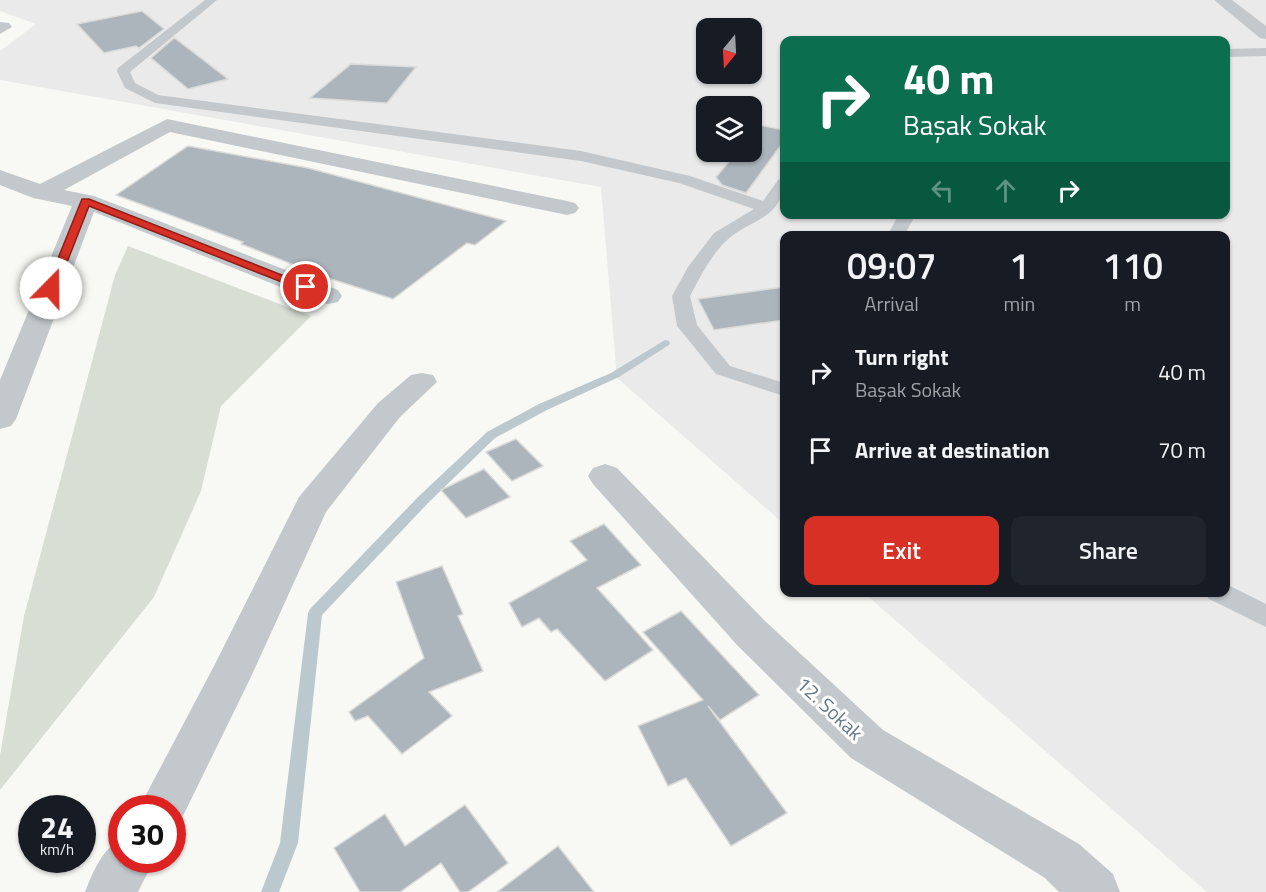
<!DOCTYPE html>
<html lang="en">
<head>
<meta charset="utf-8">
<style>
  body { margin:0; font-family:"Titillium Web",sans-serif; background:#20242c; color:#f1f3f6; height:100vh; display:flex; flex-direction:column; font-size:22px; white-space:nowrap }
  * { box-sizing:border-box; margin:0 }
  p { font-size:20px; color:#9ea1a6 }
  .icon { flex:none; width:33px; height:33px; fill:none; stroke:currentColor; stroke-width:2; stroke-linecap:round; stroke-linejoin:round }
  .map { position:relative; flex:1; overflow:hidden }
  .panel { position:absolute; left:780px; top:231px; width:450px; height:366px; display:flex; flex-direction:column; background:#171b24; border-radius:12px; box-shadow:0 2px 4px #0004 }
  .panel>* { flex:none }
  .hud { position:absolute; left:780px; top:36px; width:450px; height:183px; border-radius:12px; box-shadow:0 2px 4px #0004; background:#0b6e4f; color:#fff; overflow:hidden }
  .needle { width:39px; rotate:198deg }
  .tools { position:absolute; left:696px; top:18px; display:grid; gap:12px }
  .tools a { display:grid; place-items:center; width:66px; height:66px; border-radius:12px; background:#171b24; box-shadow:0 2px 4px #0004; font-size:30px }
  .speed { position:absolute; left:18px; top:795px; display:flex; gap:12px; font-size:30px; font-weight:700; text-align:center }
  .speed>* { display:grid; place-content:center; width:78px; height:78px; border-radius:50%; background:#171b24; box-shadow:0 2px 4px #0004; line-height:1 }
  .speed small { font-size:15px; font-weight:400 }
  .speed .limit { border:9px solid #d22; background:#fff; color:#111 }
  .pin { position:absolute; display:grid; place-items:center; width:51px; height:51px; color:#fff; margin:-26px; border:3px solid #fff; border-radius:50%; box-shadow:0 2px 6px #0007 }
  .me { position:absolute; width:66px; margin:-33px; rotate:22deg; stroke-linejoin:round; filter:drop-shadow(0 0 4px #0008) }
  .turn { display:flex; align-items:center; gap:21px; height:126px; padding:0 24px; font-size:27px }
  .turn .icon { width:78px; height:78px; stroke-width:2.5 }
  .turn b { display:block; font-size:42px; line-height:51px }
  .lanes { display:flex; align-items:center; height:57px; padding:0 24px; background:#0003; justify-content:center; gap:30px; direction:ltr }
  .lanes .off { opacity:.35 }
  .eta { display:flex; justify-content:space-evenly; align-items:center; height:102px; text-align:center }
  .eta b { font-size:36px; font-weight:600; line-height:42px }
  .button { display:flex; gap:12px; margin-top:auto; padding:12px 24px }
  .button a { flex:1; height:69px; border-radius:12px; background:#d93025; color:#fff; font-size:24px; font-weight:600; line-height:69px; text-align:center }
  .button a+a { background:#20242c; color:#f1f3f6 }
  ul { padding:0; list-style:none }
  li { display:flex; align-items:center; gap:18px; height:78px; padding:0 24px }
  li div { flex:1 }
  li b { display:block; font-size:22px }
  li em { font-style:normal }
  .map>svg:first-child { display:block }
  .built { fill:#e9eae9; fill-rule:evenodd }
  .green { fill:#d8ded4 }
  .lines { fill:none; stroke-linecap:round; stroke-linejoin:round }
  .stream { fill:#bbc9ce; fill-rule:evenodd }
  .building { fill:#acb5bb; stroke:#dadad8; stroke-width:1.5 }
  .lane { fill:#c3c8cc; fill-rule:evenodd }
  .street { fill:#c3c8cc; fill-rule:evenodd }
  .route { fill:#d93025; stroke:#8d1f18; stroke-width:1.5 }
  .labels { text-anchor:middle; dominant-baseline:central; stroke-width:6; stroke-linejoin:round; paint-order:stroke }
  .near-street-label { font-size:20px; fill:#657889; stroke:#fff }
</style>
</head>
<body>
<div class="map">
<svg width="1266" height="892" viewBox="0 0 1266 892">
  <rect width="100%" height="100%" fill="#f8f9f5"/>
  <path class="built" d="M0,0h1266v892h-59l-343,-299 362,-1v-356h-442v288l-167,-146 -16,-191 -601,-107v-29l36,-27 -36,-13zM706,28h46v46h-46zM784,40h442v174h-442zM706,106h46v46h-46z"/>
  <path class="green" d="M128,246l183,70 -90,90 -20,85 -47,106 -154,193v-35l24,-139 91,-341z"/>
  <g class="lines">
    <path class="stream" d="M665,340l4,1 1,2 -1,2 -50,32 -72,33 -52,28 -67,65 -106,112 -24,228 -19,49h-18l19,-49 28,-230 2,-4 108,-112 69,-65 52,-28 72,-31z"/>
  </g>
  <g class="building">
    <path d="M142,11l22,18 -25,19 -3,-2 -32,7 -27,-29z"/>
    <path d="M174,38l2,1 52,40 -40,10 -37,-31z"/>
    <path d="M351,64l65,3 -29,36 -77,-5z"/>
    <path d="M759,125l25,5v11l-38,52 -24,-8 -6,-8 21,-25h15v-18z"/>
    <path d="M188,146l120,22 198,53 -31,24 -8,-2 -74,56 -71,-23 -81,-32 2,-2 -127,-47z"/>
    <path d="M784,287v33l-70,10 -16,-31z"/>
    <path d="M516,439l27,27 -31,15 -26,-29z"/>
    <path d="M484,469l26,28 -44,21 -25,-28z"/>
    <path d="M604,524l37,41 -44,23 56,62 -48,31 -48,-52 -6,3 -12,-14 -17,9 -13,-24 78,-43 -17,-19z"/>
    <path d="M442,566l21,48 -5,2 25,55 -54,21 23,24 -50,38 -34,-38 -13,5 -6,-9 75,-54 -28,-76z"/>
    <path d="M681,611l78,84 -39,25 -12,-14 79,107 -56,33 -45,-68 -18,8 -30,-60 65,-26 -60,-68z"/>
    <path d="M465,805l43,58 -40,29h-8l-19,-29 -41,29h-40l-26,-44 51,-34 20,32z"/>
    <path d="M558,846l36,46h-97z"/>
  </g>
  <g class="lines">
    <g class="lane">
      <path d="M205,0h12l-87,72 5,11 23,12 423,56 109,25 73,25 15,-21 6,-2c0,43 -35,40 -59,64 -15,15 -25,35 -35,54l7,29 33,41 54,17v13l-68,-22 -39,-48 -5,-30 16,-29 26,-34 40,-24 -75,-26 -98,-22 -426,-58 -30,-15 -8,-17 1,-3z"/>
      <path d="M1266,48v8l-40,1v-8z"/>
      <path d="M899,214h17l-12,22h-17z"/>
      <path d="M1226,584l40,20v23l-57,-28 -4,-7h21z"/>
    </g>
    <g class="street">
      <path d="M1214,0h18l34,26v13l-6,-1z"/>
      <path d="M0,22l9,1 3,4 -12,7z"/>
      <path d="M167,119l400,82 8,2 4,5 -4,5 -8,2 -397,-83 -106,58 30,6 244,94 4,6 -4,6 -10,2 -10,-2 -224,-90 -78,207 -5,7 -11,3v-49l72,-174 -39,-8 -33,-13v-15l40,14z"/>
      <path d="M422,373l11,2 4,7 -37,35 -74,95 -76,167 -71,145 -7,2v-18h-33l75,-142 85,-169 79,-94 33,-28z"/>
      <path d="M605,464l12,4 148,153 118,109 196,114 34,30 7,18h-61l-14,-14 -194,-120 -114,-113 -144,-161 -5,-8 5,-8z"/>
      <path d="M122,839v21h32l-16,32h-53c7,-18 18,-45 37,-53z"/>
    </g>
  </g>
  <path class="route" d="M82,199h7l223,88 -10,3 -213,-84 -32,82 -10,2 -1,-2z"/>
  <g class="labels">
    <g class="near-street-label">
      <text transform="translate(830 708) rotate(43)">12. Sokak</text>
    </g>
  </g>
</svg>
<div class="tools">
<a><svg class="needle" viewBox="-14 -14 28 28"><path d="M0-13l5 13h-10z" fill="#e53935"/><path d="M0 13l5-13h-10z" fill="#9ea1a6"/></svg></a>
<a><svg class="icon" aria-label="layers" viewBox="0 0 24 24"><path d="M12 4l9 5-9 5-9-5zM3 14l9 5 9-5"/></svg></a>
</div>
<div class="speed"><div>24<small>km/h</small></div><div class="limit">30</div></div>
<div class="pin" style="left:306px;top:287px;background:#d93025"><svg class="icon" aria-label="arrive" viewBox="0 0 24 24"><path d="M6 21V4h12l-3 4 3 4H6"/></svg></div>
<svg class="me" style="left:51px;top:288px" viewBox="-20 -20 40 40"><circle r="19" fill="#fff"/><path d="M0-13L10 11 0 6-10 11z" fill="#d93025"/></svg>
<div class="hud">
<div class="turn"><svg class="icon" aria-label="right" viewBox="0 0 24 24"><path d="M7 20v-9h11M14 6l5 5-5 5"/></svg><div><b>40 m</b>Başak Sokak</div></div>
<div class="lanes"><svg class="icon off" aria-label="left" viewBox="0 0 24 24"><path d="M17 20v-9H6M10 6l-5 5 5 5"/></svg><svg class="icon off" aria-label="ahead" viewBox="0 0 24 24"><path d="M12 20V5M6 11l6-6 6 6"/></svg><svg class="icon" aria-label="right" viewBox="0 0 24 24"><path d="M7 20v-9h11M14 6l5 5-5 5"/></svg></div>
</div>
<section class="panel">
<div class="eta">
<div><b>09:07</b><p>Arrival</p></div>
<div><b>1</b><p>min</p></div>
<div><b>110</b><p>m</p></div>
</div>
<ul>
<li><svg class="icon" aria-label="right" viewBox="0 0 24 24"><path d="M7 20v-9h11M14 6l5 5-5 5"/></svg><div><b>Turn right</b><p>Başak Sokak</p></div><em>40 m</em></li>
<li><svg class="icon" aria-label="arrive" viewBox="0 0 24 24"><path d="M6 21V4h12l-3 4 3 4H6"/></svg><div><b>Arrive at destination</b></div><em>70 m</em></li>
</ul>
<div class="button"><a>Exit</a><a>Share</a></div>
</section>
</div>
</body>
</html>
